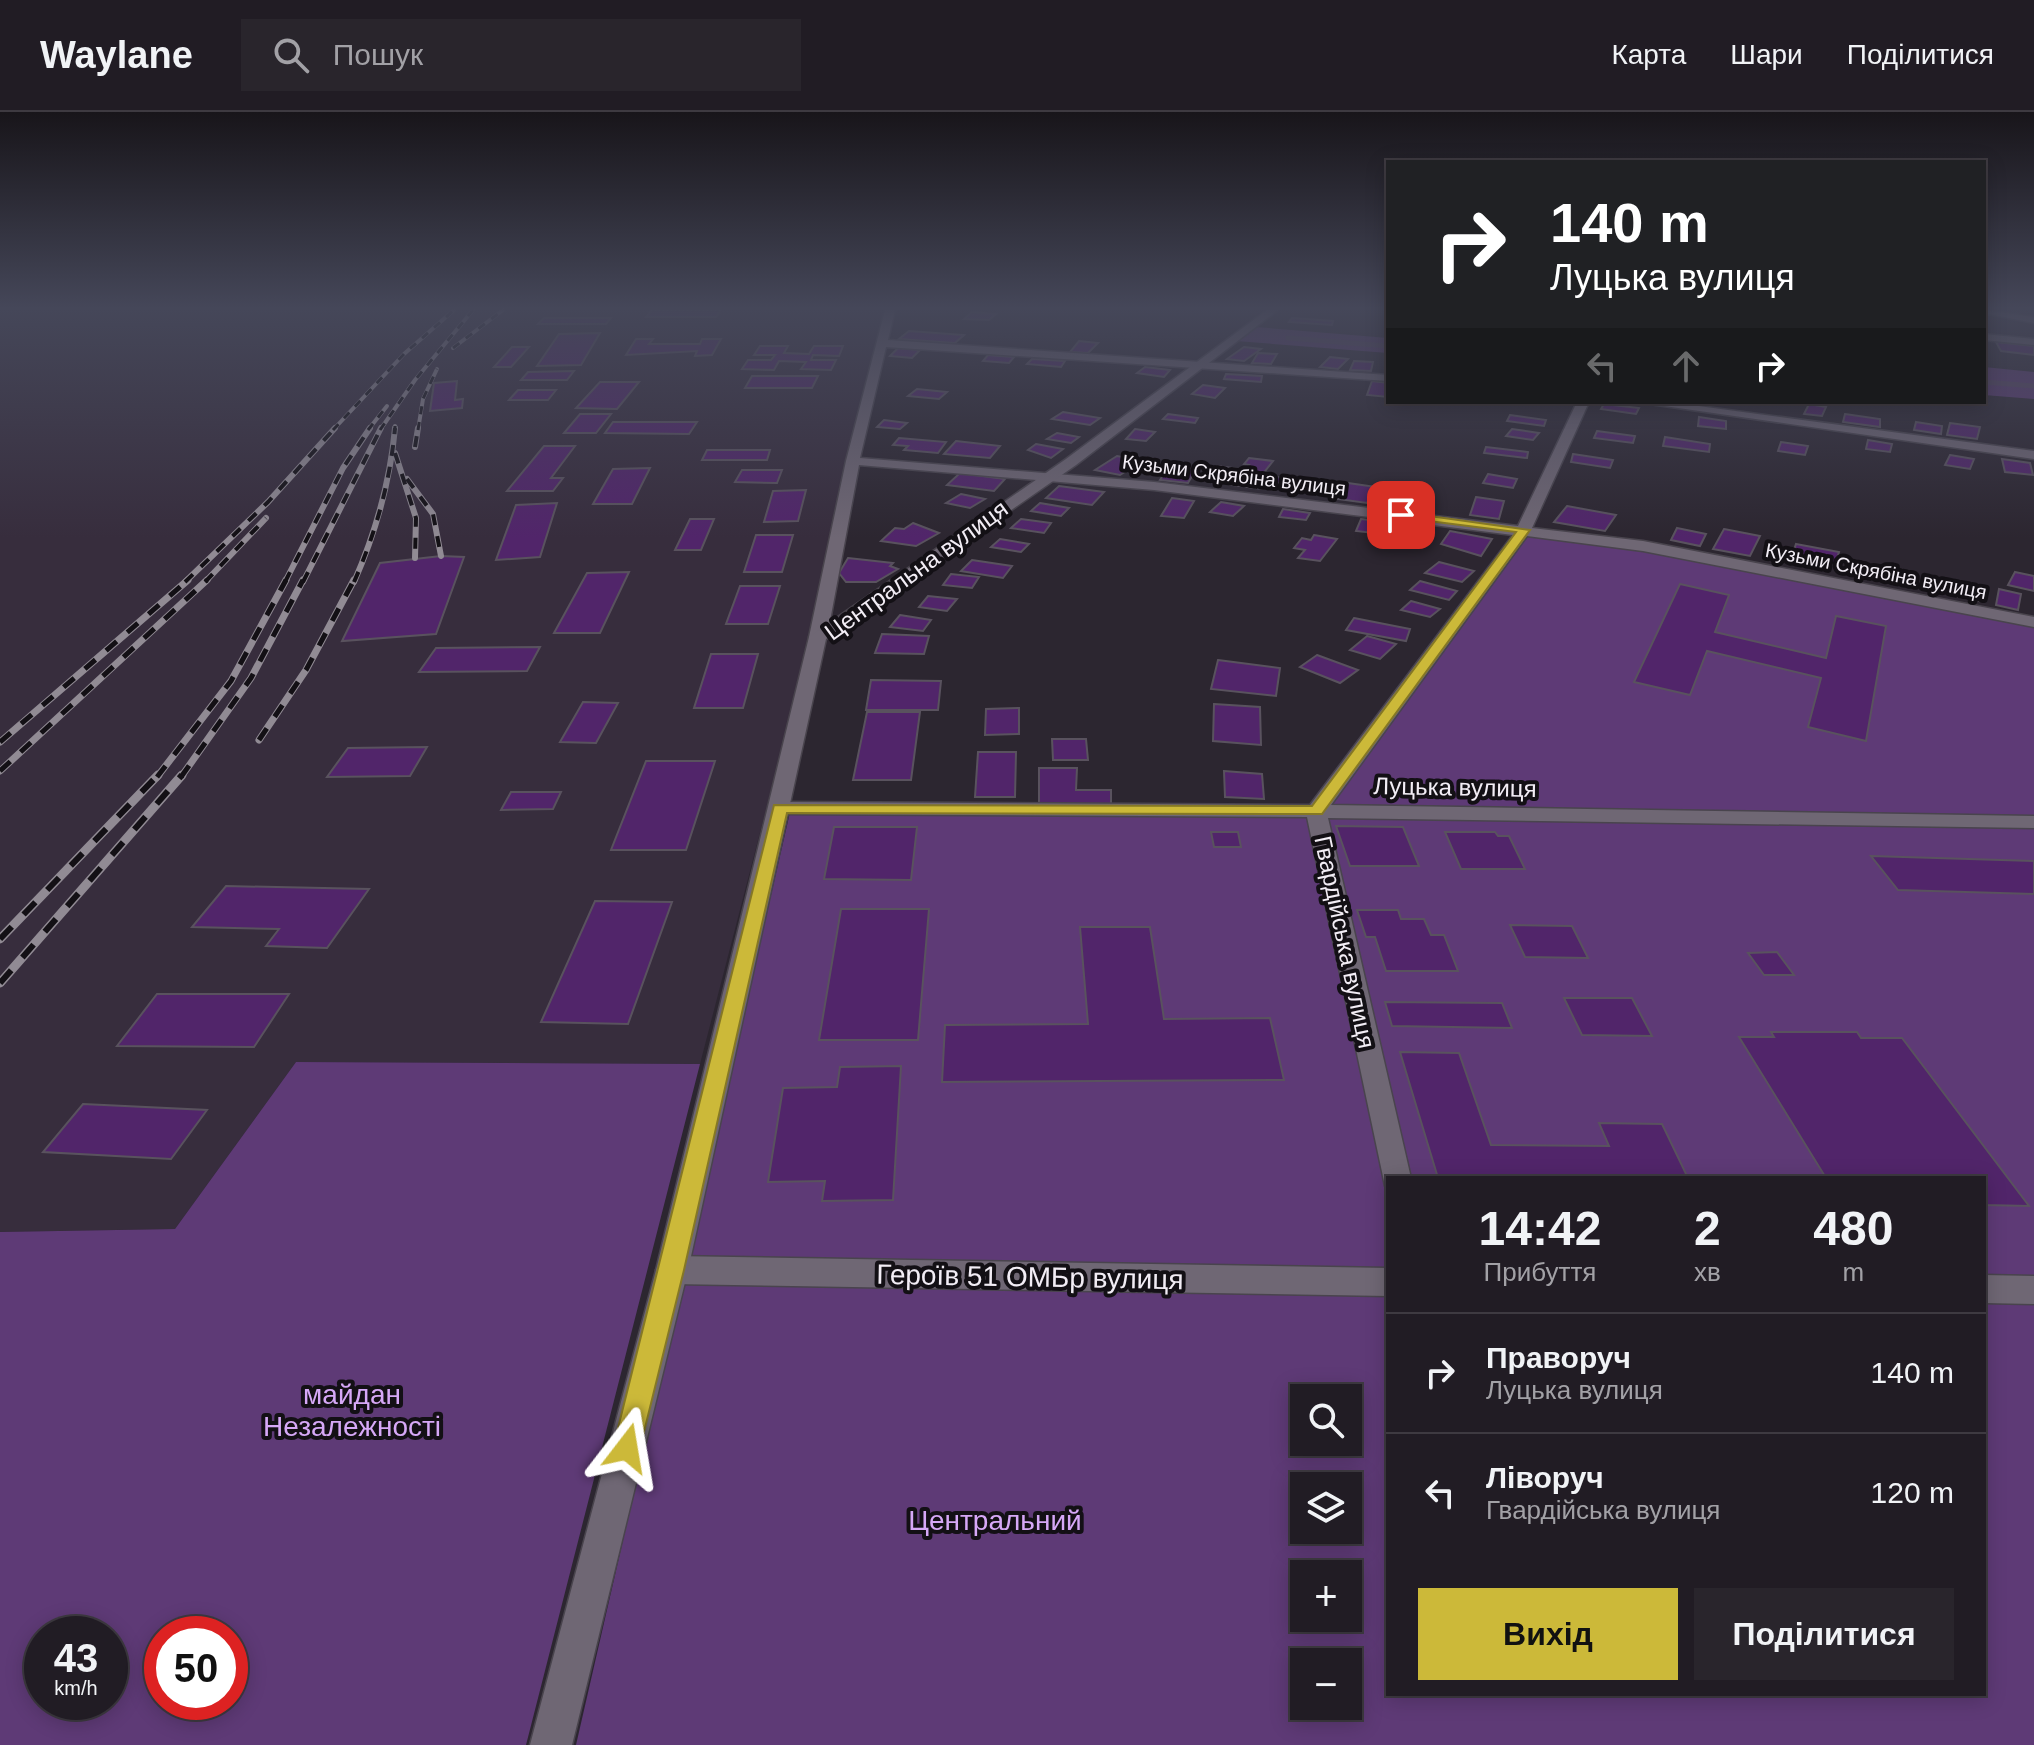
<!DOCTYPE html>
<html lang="uk">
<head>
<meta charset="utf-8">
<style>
  body { margin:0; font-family:Helvetica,sans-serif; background:#29252c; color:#f1f3f6; height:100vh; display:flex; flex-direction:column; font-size:30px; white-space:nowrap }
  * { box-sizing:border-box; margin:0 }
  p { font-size:26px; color:#a2a1a6 }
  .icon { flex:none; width:44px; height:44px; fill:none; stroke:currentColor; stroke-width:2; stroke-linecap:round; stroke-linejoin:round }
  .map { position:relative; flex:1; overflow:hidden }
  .side { position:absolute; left:1386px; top:1064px; width:600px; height:520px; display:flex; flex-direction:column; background:#211c24; border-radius:0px; box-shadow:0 4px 20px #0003,0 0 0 2px #3e3a41 }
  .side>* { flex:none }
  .guide { position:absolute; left:1386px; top:48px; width:600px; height:244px; border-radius:0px; box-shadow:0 4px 20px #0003,0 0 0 2px #3e3a41; background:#202124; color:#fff; overflow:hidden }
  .tools { position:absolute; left:1290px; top:1272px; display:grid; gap:16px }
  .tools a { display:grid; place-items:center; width:72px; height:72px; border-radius:0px; background:#211c24; box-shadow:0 4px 20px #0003,0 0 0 2px #3e3a41; font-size:40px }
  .speed { position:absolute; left:24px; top:1504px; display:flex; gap:16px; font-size:40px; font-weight:700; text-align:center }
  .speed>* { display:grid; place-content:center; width:104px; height:104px; border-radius:50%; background:#211c24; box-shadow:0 4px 20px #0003,0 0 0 2px #3e3a41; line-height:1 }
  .speed small { font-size:20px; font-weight:400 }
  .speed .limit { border:12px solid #d22; background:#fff; color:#111 }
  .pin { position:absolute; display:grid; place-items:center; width:68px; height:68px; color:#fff; margin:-34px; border-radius:16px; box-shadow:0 4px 12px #0006 }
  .me { position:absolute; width:88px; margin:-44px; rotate:14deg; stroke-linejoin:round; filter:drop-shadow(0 0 6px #0008) }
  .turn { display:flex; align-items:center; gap:28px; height:168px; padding:0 32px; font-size:36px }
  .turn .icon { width:104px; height:104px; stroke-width:2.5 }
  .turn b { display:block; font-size:56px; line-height:68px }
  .lanes { display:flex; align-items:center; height:76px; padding:0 32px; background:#0003; justify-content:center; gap:40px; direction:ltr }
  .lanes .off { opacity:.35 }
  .eta { display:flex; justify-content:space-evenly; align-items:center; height:136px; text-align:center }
  .eta b { font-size:48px; font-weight:700; line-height:56px }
  .button { display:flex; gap:16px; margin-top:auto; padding:16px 32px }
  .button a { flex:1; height:92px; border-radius:0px; background:#ccb939; color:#111; font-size:32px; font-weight:700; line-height:92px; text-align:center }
  .button a+a { background:#29252c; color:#f1f3f6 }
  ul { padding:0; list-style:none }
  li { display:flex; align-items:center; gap:24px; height:120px; padding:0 32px; border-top:2px solid #3e3a41 }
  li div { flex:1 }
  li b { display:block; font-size:30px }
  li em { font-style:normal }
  header { display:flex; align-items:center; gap:48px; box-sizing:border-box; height:112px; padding:0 40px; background:#211c24; border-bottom:2px solid #3e3a41 }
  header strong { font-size:38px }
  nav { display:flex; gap:44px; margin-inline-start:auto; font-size:28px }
  .search { width:560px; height:72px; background:#29252c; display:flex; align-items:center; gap:20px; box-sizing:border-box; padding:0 28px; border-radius:0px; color:#a2a1a6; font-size:30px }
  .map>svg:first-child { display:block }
  .built { fill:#372d3d }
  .green { fill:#5e3a76; fill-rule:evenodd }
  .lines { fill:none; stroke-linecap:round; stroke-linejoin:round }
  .stream { stroke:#5b4768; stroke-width:5 }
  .building { fill:#51256a; stroke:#59525e; stroke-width:2 }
  .minor-casing { stroke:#49444d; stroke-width:3 }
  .secondary-casing { stroke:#49444d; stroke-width:3 }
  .minor { fill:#6f6774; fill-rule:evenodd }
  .secondary { fill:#6f6774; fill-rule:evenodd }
  .rail-far3-casing { stroke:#918b94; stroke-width:4 }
  .rail-far2-casing { stroke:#918b94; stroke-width:6 }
  .rail-far1-casing { stroke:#918b94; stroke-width:7 }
  .rail-casing { stroke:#918b94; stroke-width:9 }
  .rail-far3 { stroke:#131015; stroke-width:3; stroke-dasharray:8; stroke-linecap:butt }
  .rail-far2 { stroke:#131015; stroke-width:4; stroke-dasharray:11; stroke-linecap:butt }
  .rail-far1 { stroke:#131015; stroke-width:5; stroke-dasharray:14; stroke-linecap:butt }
  .rail { stroke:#131015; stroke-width:6; stroke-dasharray:17; stroke-linecap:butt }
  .route { fill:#ccb939; stroke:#857825; stroke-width:2 }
  .labels { text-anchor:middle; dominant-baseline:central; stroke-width:8; stroke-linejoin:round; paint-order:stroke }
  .far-street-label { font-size:20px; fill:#f2edf5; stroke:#131015 }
  .street-label { font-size:24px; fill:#f2edf5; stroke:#131015 }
  .near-street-label { font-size:28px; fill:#f2edf5; stroke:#131015 }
  .near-park-label { font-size:28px; fill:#d6a8f7; stroke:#131015 }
</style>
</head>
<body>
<header>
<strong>Waylane</strong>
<div class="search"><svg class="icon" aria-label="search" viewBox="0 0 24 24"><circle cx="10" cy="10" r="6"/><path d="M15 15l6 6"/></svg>Пошук</div>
<nav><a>Карта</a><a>Шари</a><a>Поділитися</a></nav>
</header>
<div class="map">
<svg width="2034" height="1633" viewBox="0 0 2034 1633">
  <rect width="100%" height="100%" fill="#2c2630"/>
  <path class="built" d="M0,198h890l-62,273 -9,2 -8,51 -111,428 -404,-2 -121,167 -175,3z"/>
  <g class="green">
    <path d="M1256,215l132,11v15l-152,-12z"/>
    <path d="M1984,255l50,5v27l-50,-4z"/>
    <path d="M1524,418l119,16 391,76v1123h-1458l215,-937 525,3zM1388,1066h596v516h-596zM1304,1286h44v44h-44zM1304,1374h44v44h-44zM1304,1462h44v44h-44zM1304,1550h44v44h-44z"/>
    <path d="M296,950l404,2 -174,681h-526v-513l175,-3zM42,1522h68v68h-68zM230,1522v68h-68v-68z"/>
  </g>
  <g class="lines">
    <g class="stream">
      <path d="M1288,226l100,8"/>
      <path d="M1984,270l50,4"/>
    </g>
  </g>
  <g class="building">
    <path d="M652,198h69l-5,7h-70z"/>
    <path d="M972,200l24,2 -7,6 -25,-1z"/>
    <path d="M544,206h67l-5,6h-68z"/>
    <path d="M1292,206l41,3 -1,4 -43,-3z"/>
    <path d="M909,219l55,4 -9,8 -56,-4z"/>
    <path d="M600,221l-19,32 -44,1 22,-32z"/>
    <path d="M636,227h17l-4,5h51l2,-5h19l-9,16 -17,1 2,-5 -71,4z"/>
    <path d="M1079,229l19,2 -10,10 -18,-1z"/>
    <path d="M1996,230l38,4v9l-33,-4z"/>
    <path d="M760,234h28l-4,7 25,1 5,-8h29l-4,10 -26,-1 -2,5h25l-5,10 -30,-1 5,-7 -27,-1 -5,9 -32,-1 6,-9h23l4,-5h-21z"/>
    <path d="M512,235h17l-18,20h-17z"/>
    <path d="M1244,235l17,2 -17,12 -17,-2z"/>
    <path d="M898,236l22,2 -8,8 -22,-2z"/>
    <path d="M1258,241l19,1 -6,10 -19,-1z"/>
    <path d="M988,243l26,2 -5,6 -26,-2z"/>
    <path d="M1330,245l18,2 -10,10 -18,-2z"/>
    <path d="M1032,247l33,2 -4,6 -34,-3z"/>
    <path d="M1354,249l19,1 -2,9 -21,-1z"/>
    <path d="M1145,255l25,3 -6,7 -27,-4z"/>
    <path d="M574,259l-7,9h-46l7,-8z"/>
    <path d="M1226,262l36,2 -1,6 -37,-3z"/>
    <path d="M752,264h66l-6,12h-67z"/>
    <path d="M457,269l-2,19 8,-1 -1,9 -32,3 4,-28z"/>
    <path d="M1372,269l16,2v14l-21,-2z"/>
    <path d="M600,270h39l-22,27 -41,-1z"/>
    <path d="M1203,273l22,3 -10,10 -23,-4z"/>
    <path d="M917,277l30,3 -8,7 -31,-3z"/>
    <path d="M518,278h38l-8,10h-39z"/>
    <path d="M1604,292l35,4 -3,6 -35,-5z"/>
    <path d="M1809,292l17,3 -4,9 -18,-2z"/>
    <path d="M1063,300l37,6 -10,7 -38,-6z"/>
    <path d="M580,302h31l-15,19h-32z"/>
    <path d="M1168,302l30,4 -3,5 -32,-4z"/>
    <path d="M1845,302l35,5v8l-37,-5z"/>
    <path d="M1510,303l36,5 -2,6 -37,-5z"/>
    <path d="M1699,305l27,4v8l-28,-3z"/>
    <path d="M884,308l23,3 -7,6 -23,-2z"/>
    <path d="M613,310h84l-8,12 -84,-1z"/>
    <path d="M1916,310l26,4 -1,8 -27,-4z"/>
    <path d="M1950,311l30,4 -3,12 -30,-4z"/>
    <path d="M1135,317l20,3 -9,9 -20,-2z"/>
    <path d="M1512,317l27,4 -6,7 -27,-4z"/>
    <path d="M1597,319l38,5 -2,7 -39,-5z"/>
    <path d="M1057,321l22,4 -8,6 -24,-4z"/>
    <path d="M1665,325l45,7 -1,8 -46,-6z"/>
    <path d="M899,326l47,4 -8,11 -34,-3 4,-4 -15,-1z"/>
    <path d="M1868,328l24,4 -2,8 -24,-3z"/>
    <path d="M956,329l44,5 -10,12 -46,-4z"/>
    <path d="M1781,330l27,4 -3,9 -27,-4z"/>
    <path d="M1036,332l27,5 -12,9 -23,-8z"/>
    <path d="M544,334h31l-24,32h12l-10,13h-46z"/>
    <path d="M1486,335l42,5 -1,6 -43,-5z"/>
    <path d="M707,338h63l-3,10h-65z"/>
    <path d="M1573,342l40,6 -3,8 -39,-6z"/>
    <path d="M1950,343l24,4 -4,10 -25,-4z"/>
    <path d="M1117,344l25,5 -22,14 -25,-5z"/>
    <path d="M1249,346l24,3 -11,14 22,3 -7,7 -11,-1 -4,5 -29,-4 16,-20 -5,-1z"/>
    <path d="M2002,347l28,4 3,12 -28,-3z"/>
    <path d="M1170,354l26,3 -8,14 -28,-3z"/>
    <path d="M1217,354l23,3 -9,10 -24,-3z"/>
    <path d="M650,356l-18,36h-39l20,-35z"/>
    <path d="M742,358h40l-5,13 -42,-1z"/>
    <path d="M960,361l45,6 -11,12 -47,-6z"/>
    <path d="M1488,362l29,5 -4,9 -30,-5z"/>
    <path d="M1348,371l28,4 -9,16 -29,-4z"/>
    <path d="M1059,374l45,6 -12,13 -46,-7z"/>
    <path d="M806,378l-8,31 -34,1 9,-31z"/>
    <path d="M1385,381l30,4 -4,10 -32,-4z"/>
    <path d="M961,382l24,5 -15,9 -24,-5z"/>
    <path d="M1476,385l28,4 -5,18 -29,-4z"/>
    <path d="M1172,386l22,3 -10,17 -23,-2z"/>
    <path d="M1221,390l23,4 -11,10 -23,-4z"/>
    <path d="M557,391l-17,54 -44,3 20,-55z"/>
    <path d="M1040,391l29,5 -8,8 -30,-5z"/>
    <path d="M1567,394l49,9 -11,16 -51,-9z"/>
    <path d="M1283,397l27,4 -4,7 -27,-3z"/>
    <path d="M690,407h24l-13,31h-26z"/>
    <path d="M1021,407l30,4 -7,10 -33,-5z"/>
    <path d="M1361,407l33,4 -3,12 -35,-4z"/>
    <path d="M913,411l26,10 -23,13 -35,-5 14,-13 9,1z"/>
    <path d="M1677,416l29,6 -6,12 -29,-6z"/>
    <path d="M1724,417l36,7 -10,20 -37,-7z"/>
    <path d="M1450,419l42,8 -11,17 -40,-12z"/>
    <path d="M756,423h37l-11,37h-38z"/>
    <path d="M1314,423l23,4 -17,22 -22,-3 7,-8 -11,-2 8,-10 9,2z"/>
    <path d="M1000,427l29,5 -8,8 -30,-5z"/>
    <path d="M1796,432l43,8 -4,13 -43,-9z"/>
    <path d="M441,444l23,1 -28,77 -94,7 38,-78z"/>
    <path d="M848,446l45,5 -3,3 8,3 -22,13h-30l-7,-9z"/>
    <path d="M972,448l40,6 -9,12 -42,-7z"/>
    <path d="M1439,450l35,9 -12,11 -37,-9z"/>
    <path d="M629,460l-29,61h-46l33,-60z"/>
    <path d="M2015,460l19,4v15l-26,-6z"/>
    <path d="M951,462l28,3 -7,11 -29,-3z"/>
    <path d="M1420,469l37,10 -8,9 -39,-10z"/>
    <path d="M1680,472l49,11 -14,37 111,26 10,-42 50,10 -20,115 -58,-14 13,-49 -114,-27 -17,44 -56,-13z"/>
    <path d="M740,474h40l-12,38h-42z"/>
    <path d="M1958,475l22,4 -1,10 -21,-4z"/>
    <path d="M1999,477l22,5 -3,16 -22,-5z"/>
    <path d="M928,484l29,3 -10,12 -28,-4z"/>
    <path d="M1411,489l29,8 -10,8 -29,-7z"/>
    <path d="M900,503l31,5 -8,11 -33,-4z"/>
    <path d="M1354,506l56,11 -4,12 -60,-11z"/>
    <path d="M882,522l47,2 -5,18 -49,-1z"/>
    <path d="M1367,524l29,8 -16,15 -30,-9z"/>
    <path d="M540,535l-13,24 -108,1 17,-24z"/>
    <path d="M711,542h47l-15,54h-49z"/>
    <path d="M1317,543l41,15 -18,13 -40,-16z"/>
    <path d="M1218,548l62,8 -4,28 -65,-7z"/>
    <path d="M871,568l70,1 -3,29h-72z"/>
    <path d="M583,590l35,1 -22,40 -36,-1z"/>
    <path d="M1214,592l46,3 1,38 -48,-4z"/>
    <path d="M1019,596v26l-34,1 1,-26z"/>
    <path d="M867,600h53l-9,68h-58z"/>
    <path d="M1052,627h34l2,21h-35z"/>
    <path d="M427,635l-17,29 -83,1 21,-29z"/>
    <path d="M978,640h38l-1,45h-40z"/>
    <path d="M646,649h69l-29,89h-75z"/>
    <path d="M1039,656h38l-1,22h35v17l-72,-2z"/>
    <path d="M1224,659l38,3 2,25 -39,-2z"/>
    <path d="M511,680h50l-8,17 -52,1z"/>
    <path d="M1336,714l67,1 16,39h-69z"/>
    <path d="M834,715h83l-6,53 -87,-1z"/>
    <path d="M1211,720h27l3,15h-27z"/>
    <path d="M1445,720h50l3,4h11l16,33h-64z"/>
    <path d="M1871,744l163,5v33l-136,-4z"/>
    <path d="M226,774l143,3 -42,59 -61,-2 13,-17 -87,-2z"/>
    <path d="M595,789l77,1 -44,122 -87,-2z"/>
    <path d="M841,797h88l-11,131h-99z"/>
    <path d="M1357,798h41l3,9h23l7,16h13l14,36h-72l-11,-34h-9z"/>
    <path d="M1510,813l62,1 16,32 -63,-1z"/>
    <path d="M1080,815h70l14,92 106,-1 14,62 -342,2 3,-57 143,-1z"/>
    <path d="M1777,840l17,23h-30l-16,-22z"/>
    <path d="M157,882h132l-35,53 -137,-1z"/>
    <path d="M1564,886h68l20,38 -70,-1z"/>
    <path d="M1385,890l117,1 10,25 -120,-2z"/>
    <path d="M1771,920h86l4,6h41l127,168 -45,-1v-27h-158l-87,-141h35z"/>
    <path d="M1400,940l59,1 32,92 118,1 -10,-23 63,1 26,54h-250z"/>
    <path d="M901,954l-8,134 -71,1 3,-20 -57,1 15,-94 54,-1 3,-20z"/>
    <path d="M83,992l124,6 -36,49 -128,-7z"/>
  </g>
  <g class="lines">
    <g class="minor-casing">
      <g id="minor">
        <path d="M885,198h10l-7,30 500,35v6l-502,-34 -26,111 294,24 364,44 59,-124h12l-57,126 111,13 391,76v10l-391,-76 -116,-15 -196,269 703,11v12l-706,-10 83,360h-23l-3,8 -78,-369 -527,-3 -11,-6 11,-6 530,3 203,-270 -359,-45 -295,-25 -32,172 -3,4h-12l-3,-4 37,-176z"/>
        <path d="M1984,198l50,7v6l-50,-10z"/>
        <path d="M1984,222l50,5v6l-50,-5z"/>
        <path d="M1636,290h33l365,49v8z"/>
        <path d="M672,1144l716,12v28l-716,-12 -11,-4 -5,-10 5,-10z"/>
        <path d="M1984,1163l50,1v28l-50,-1z"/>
      </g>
    </g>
    <g class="secondary-casing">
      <path id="secondary" d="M1267,198h11l-202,155 -250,174 -138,631 -116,475h-42l126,-475 153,-633 257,-178z"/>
    </g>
    <use href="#minor" class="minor"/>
    <use href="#secondary" class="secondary"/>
    <g class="rail-far3-casing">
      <g id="rail-far3">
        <path d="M453,236l50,-38"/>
        <path d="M333,318l71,-76 50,-44"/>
        <path d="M368,318l19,-24"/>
        <path d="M380,318l35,-50 58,-70"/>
        <path d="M395,318v-4"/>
        <path d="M418,318l5,-31 14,-30"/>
      </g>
    </g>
    <g class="rail-far2-casing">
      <g id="rail-far2">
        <path d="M415,335l3,-19"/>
        <path d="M395,341l21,65 -1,40"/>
        <path d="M407,367l26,35 8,42"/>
        <path d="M185,470l83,-80 67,-74"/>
        <path d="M205,470l61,-64"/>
        <path d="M285,470l58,-114 27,-40"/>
        <path d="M303,470l78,-154"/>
        <path d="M354,470c22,-50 36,-99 41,-154"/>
      </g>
    </g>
    <g class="rail-far1-casing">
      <g id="rail-far1">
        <path d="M259,628l47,-70 48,-90"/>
        <path d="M0,630l188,-162"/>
        <path d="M0,659l207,-191"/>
        <path d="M157,665l74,-96 55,-101"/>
        <path d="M181,665l70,-99 52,-98"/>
      </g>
    </g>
    <g class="rail-casing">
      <g id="rail">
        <path d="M0,827l158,-164"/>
        <path d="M0,871l182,-208"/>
      </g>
    </g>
    <use href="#rail-far3" class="rail-far3"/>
    <use href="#rail-far2" class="rail-far2"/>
    <use href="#rail-far1" class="rail-far1"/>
    <use href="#rail" class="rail"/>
  </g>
  <linearGradient id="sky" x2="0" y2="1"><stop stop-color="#18151a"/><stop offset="0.46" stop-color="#454759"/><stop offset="1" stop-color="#454759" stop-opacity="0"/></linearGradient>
  <rect width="2034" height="426" fill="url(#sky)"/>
  <path class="route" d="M1401,400l129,18 -208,284 -535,-1 -103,457 -44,178 -4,9 -9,4 -10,-4 -4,-9 161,-643 538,1 204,-274 -119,-15z"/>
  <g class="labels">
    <g class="far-street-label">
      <text transform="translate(1234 363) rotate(7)">Кузьми Скрябіна вулиця</text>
      <text transform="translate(1876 459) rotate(11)">Кузьми Скрябіна вулиця</text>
    </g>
    <g class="street-label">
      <text transform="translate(916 458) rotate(-36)">Центральна вулиця</text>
      <text transform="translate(1455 675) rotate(1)">Луцька вулиця</text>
      <text transform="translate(1345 830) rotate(78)">Гвардійська вулиця</text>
    </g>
    <g class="near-street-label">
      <text transform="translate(1030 1165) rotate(1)">Героїв 51 ОМБр вулиця</text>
    </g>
    <g class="near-park-label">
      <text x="352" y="1282">майдан<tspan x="352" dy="32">Незалежності</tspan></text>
      <text x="995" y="1408">Центральний</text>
    </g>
  </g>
</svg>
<div class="tools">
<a><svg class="icon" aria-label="search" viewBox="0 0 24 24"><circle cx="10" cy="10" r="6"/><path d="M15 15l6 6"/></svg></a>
<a><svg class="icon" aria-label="layers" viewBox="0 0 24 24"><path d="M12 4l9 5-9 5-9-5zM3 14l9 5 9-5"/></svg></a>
<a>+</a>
<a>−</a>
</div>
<div class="speed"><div>43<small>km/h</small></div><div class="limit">50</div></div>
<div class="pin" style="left:1401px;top:403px;background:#d93025"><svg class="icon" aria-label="arrive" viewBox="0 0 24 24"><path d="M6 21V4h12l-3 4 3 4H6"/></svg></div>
<svg class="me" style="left:627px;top:1336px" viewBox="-20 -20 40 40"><path d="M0-17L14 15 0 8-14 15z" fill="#ccb939" stroke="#fff" stroke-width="4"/></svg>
<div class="guide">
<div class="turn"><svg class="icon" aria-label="right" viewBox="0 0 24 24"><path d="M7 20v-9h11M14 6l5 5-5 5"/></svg><div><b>140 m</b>Луцька вулиця</div></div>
<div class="lanes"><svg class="icon off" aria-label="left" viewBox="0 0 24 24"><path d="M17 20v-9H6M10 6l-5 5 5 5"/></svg><svg class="icon off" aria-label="ahead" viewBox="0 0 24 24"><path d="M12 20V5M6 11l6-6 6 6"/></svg><svg class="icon" aria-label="right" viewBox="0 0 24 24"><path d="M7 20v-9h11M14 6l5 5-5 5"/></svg></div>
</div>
<section class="side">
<div class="eta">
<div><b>14:42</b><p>Прибуття</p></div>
<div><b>2</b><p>хв</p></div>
<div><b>480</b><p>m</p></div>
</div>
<ul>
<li><svg class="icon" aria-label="right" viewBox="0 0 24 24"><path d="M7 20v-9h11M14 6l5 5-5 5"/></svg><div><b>Праворуч</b><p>Луцька вулиця</p></div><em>140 m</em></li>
<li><svg class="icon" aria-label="left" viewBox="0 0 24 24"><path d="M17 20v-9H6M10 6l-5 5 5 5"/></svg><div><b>Ліворуч</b><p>Гвардійська вулиця</p></div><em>120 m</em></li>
</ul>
<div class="button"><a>Вихід</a><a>Поділитися</a></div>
</section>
</div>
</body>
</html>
